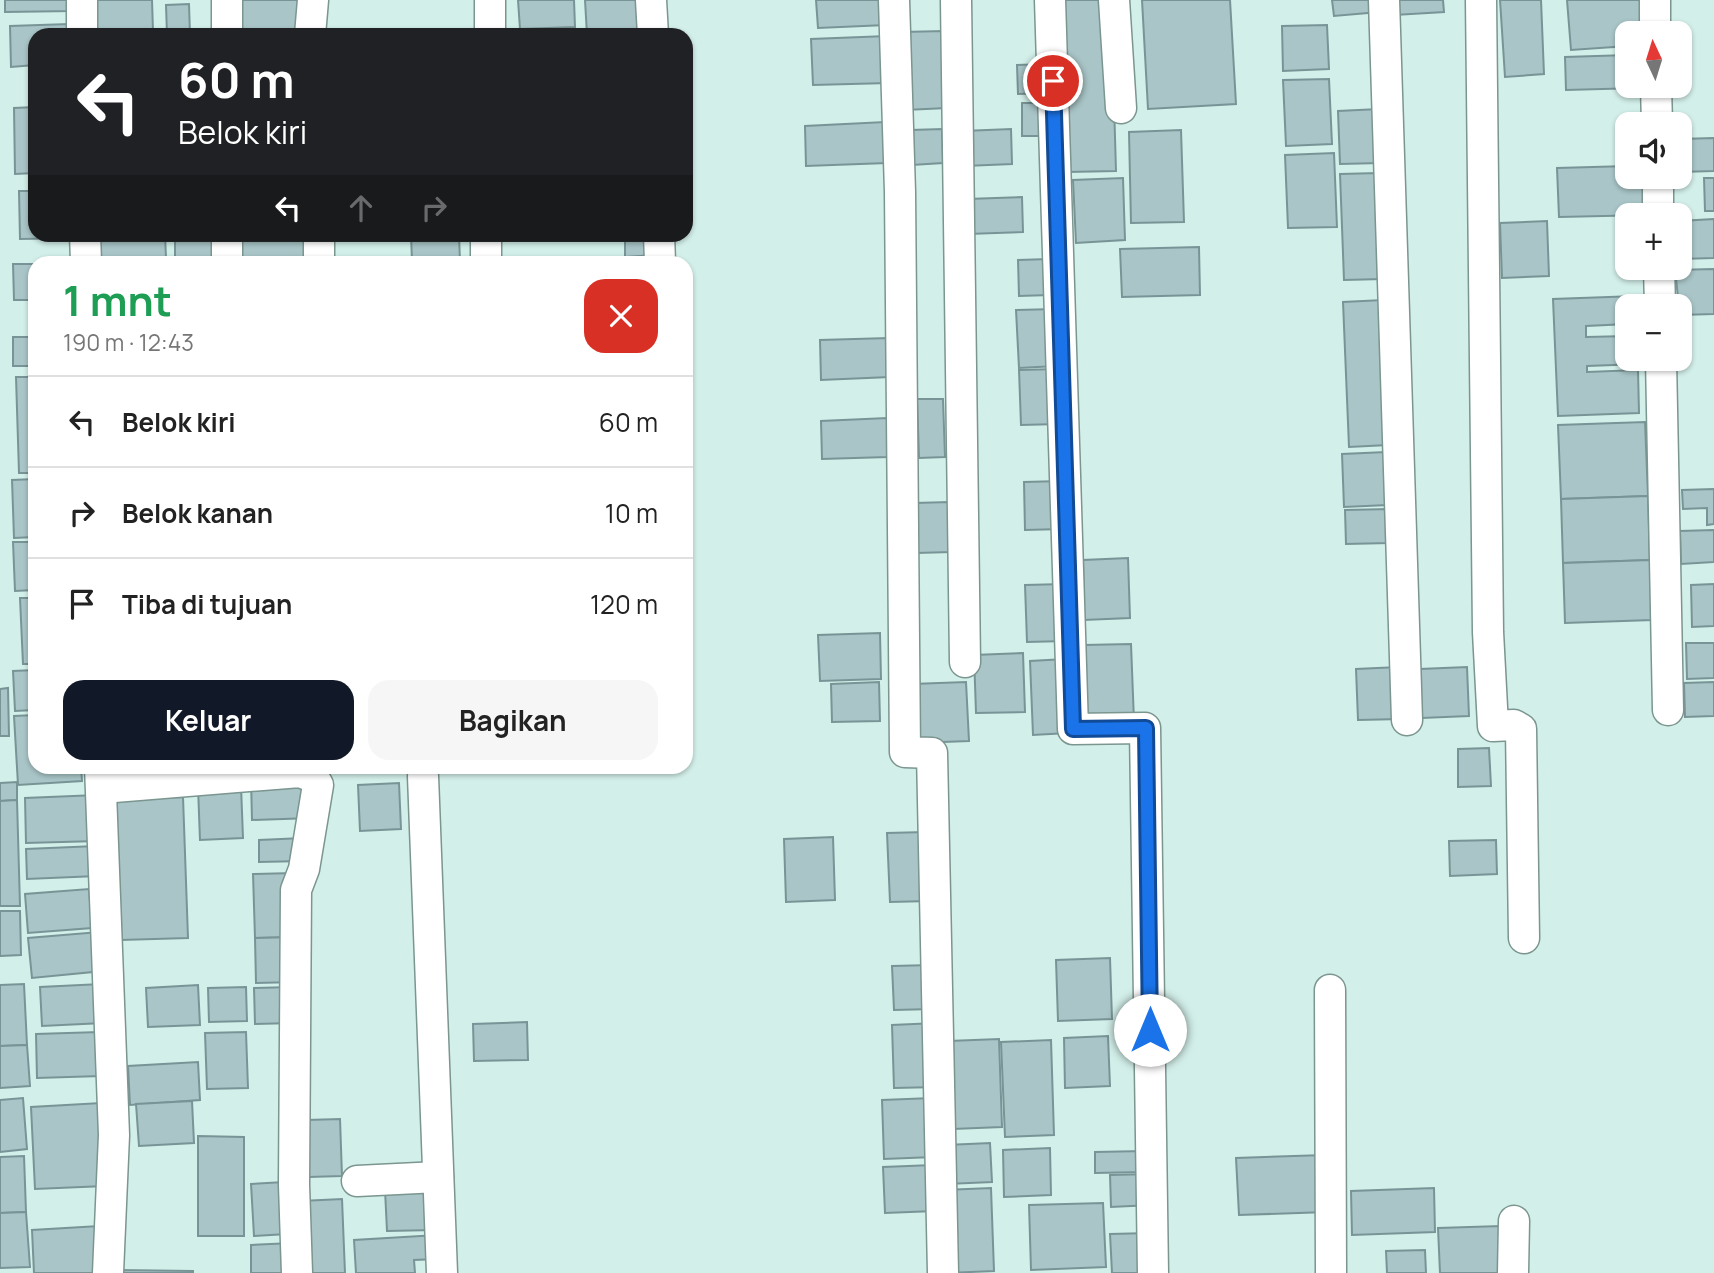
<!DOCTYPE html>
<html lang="id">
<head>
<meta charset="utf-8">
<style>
  body { margin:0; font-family:Manrope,sans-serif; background:#f6f6f6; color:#222; height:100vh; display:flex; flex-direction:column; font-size:26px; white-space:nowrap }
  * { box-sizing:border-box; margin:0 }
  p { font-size:23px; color:#767676 }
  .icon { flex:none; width:38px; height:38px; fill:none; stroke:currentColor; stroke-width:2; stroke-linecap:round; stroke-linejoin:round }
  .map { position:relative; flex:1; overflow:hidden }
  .side { position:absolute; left:28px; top:256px; width:665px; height:518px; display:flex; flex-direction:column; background:#fff; border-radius:21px; box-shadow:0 2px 5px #0004 }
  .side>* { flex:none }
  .top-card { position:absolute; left:28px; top:28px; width:665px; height:214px; border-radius:21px; box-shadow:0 2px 5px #0004; background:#202124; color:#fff; overflow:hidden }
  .needle { width:46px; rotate:356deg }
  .fabs { position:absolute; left:1615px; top:21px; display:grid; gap:14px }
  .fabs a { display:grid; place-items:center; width:77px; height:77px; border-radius:14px; background:#fff; box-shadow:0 2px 5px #0004; font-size:35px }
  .pin { position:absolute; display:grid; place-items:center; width:60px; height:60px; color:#fff; margin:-30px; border:4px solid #fff; border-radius:50%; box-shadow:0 2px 7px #0007 }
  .me { position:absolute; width:77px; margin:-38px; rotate:0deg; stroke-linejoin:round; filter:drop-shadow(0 0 5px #0008) }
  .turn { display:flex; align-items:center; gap:24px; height:147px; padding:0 35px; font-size:32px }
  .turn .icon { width:91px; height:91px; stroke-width:2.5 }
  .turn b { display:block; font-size:49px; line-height:60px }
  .lanes { display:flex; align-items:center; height:66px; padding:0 35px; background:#0003; justify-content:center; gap:35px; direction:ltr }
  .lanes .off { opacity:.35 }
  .round { display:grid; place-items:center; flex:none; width:74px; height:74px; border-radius:21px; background:#f6f6f6 }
  .overview { display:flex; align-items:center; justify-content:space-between; height:119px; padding:0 35px }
  h1 { font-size:42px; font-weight:700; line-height:52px; color:#1e9e55 }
  .action { display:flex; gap:14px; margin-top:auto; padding:14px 35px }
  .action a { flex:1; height:80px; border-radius:21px; background:#111827; color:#fff; font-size:28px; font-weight:700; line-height:80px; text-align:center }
  .action a+a { background:#f6f6f6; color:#222 }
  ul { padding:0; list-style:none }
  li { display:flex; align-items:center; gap:21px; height:91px; padding:0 35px; border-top:2px solid #e0e0e0 }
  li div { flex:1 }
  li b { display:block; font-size:26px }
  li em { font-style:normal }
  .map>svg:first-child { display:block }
  .building { fill:#a9c5c7; stroke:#799496; stroke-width:2 }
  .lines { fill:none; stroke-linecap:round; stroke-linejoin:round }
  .street-casing { stroke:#7b958f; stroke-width:33 }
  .street { stroke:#fff; stroke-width:30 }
  .route-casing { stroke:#114b97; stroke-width:18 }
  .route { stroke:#1a73e8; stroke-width:12 }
</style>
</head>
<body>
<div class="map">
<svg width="1714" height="1273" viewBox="0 0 1714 1273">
  <rect width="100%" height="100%" fill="#d3efe9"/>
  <g class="building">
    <path d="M5,0h68v11l-68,1z"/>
    <path d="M92,0h60l1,31 -60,3z"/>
    <path d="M239,0h61v35h-60z"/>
    <path d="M518,0h56l1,27 -55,2z"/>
    <path d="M585,0h55l1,35h-54z"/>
    <path d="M816,0h69l1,25 -68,3z"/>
    <path d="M1063,0h48l5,171 -48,1z"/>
    <path d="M1142,0h88l6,104 -88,5z"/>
    <path d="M1332,0h46l1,12 -45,4z"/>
    <path d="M1395,0h48l1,12 -49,3z"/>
    <path d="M1500,0h41l3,74 -39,3z"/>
    <path d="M1567,0h82l2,33h-23v13l-57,4z"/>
    <path d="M189,4l1,31h-23l-1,-30z"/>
    <path d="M69,24v11h-34v30l-24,2 -1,-41z"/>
    <path d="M1327,25l2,44 -46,2 -1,-45z"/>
    <path d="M944,31l3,77 -42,2 -3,-78z"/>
    <path d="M887,36l2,47 -76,2 -2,-46z"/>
    <path d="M1628,55v31l12,2 -74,2 -1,-33z"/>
    <path d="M1048,64l1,29 -31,1 -1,-29z"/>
    <path d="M1329,79l3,65 -46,2 -3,-66z"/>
    <rect x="1022" y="103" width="30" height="33"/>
    <path d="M35,107v66l-20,1 -1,-66z"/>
    <path d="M1379,109l2,54 -41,1 -2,-53z"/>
    <path d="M885,122l2,41 -81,3 -1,-40z"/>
    <path d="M942,129l1,34 -31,2 -1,-35z"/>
    <path d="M1011,129l1,35 -47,2 -2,-35z"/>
    <path d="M1181,130l3,92 -53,1 -2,-91z"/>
    <path d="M1714,138v33l-34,1v-33z"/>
    <path d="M1334,153l3,74 -49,1 -3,-73z"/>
    <path d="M1628,166v11h20l1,38 -90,2 -2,-49z"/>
    <path d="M1379,173l4,106 -39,1 -4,-106z"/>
    <path d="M1123,178l2,62 -49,3 -3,-63z"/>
    <path d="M1704,178h10v33h-9z"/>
    <path d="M19,191h16v43h42v4l-57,1z"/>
    <path d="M1022,197l1,35 -55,2 -1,-35z"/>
    <path d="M1714,219v39l-34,1v-38z"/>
    <path d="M1547,221l2,55 -47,2 -2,-55z"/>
    <path d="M99,234h66l1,24 -65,4z"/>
    <rect x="175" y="234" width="48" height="28"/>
    <path d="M411,234h48l1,28h-48z"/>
    <path d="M625,234h30l1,21 -31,2z"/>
    <path d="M308,238l1,24h-72l-1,-22z"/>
    <path d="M1199,247l1,48 -78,2 -2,-48z"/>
    <path d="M1049,259l1,36 -31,1 -1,-36z"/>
    <path d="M13,264h22v36h-21z"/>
    <path d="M1714,269v45l-34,1 -5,-45z"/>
    <path d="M1636,296l1,10h-9v18l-42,2v11l42,-1v23h13v5l-54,2v6l51,-2 1,43 -81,3 -5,-117z"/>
    <path d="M1383,300l5,145 -39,2 -6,-145z"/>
    <path d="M1055,309l2,57 -38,2 -3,-58z"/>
    <rect x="13" y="337" width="22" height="29"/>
    <path d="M889,338l1,39 -69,3 -1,-40z"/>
    <path d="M1057,369l2,55 -38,1 -2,-55z"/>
    <path d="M16,377h19v96h-16z"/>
    <path d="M917,399h26l2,58 -26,1z"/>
    <path d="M887,418l1,39 -66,2 -1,-38z"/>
    <path d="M1645,422l3,74 -87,3 -3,-74z"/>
    <path d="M1386,452l2,53 -44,2 -2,-53z"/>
    <path d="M35,479v58l-21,1 -2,-58z"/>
    <path d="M1061,481l1,48 -37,1 -1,-48z"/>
    <path d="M1714,489v35l-7,1v-17l-24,1 -1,-19z"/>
    <path d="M1648,496l2,64 -87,3 -2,-64z"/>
    <path d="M949,502l2,50 -34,1 -2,-50z"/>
    <path d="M1389,509l1,34 -44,1 -1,-34z"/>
    <path d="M1714,530v32l-33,2 -1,-33z"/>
    <path d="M13,542h22v48l-20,1z"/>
    <path d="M1128,558l2,60 -46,2 -1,-60z"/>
    <path d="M1650,560l2,60 -87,3 -2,-60z"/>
    <path d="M1064,584l2,57 -39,1 -2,-57z"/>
    <path d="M1714,584v42l-22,1 -1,-42z"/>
    <path d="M20,598h15v66h-12z"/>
    <path d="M880,633l1,46 -61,2 -2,-46z"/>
    <path d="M1686,643h28v35l-27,1z"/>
    <path d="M1131,644l3,77 -48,2 -2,-78z"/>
    <path d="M1023,653l2,59 -49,1 -2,-58z"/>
    <path d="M1065,659l3,74 -35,2 -3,-74z"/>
    <path d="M1399,667l2,52 -43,1 -2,-51z"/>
    <path d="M1467,667l2,49 -47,2 -2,-49z"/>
    <path d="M35,670v40l-20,1 -2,-40z"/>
    <path d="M879,682l1,39 -48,1 -1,-38z"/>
    <path d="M966,682l3,59 -54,2 -3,-59z"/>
    <path d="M1714,682v34l-29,1 -1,-34z"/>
    <path d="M8,688l1,48h-9v-47z"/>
    <path d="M35,715v51h46l1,15 -64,4 -4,-69z"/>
    <path d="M1489,748l2,38 -33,1v-38z"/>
    <path d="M103,766h63v12l-63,3z"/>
    <path d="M311,778l1,40 -60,2 -1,-40z"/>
    <path d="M17,782v18l-17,1v-18z"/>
    <path d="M399,783l2,46 -41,2 -2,-46z"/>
    <path d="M241,786l2,52 -43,2 -2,-53z"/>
    <path d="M97,795l1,46 -72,2 -1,-45z"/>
    <path d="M183,797l5,141 -67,2 -5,-141z"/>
    <path d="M17,800l3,106h-20v-105z"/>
    <path d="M926,832l3,69 -39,1 -3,-69z"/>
    <path d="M833,837l2,63 -49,2 -2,-63z"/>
    <path d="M303,838l1,23 -45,1v-22z"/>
    <path d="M1496,840l1,34 -47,2 -1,-35z"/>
    <path d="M96,846l1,30 -70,3 -1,-30z"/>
    <path d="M294,873l2,64 -41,1 -2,-64z"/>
    <path d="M89,889l3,39 -64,5 -3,-39z"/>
    <path d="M0,911h20l1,44 -21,1z"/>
    <path d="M99,932l4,39 -71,7 -4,-40z"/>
    <path d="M296,937l1,45 -41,1 -1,-45z"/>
    <path d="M1110,958l2,61 -54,2 -2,-61z"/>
    <path d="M932,965l1,44 -39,1 -2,-44z"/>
    <path d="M24,984l3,61 -27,1v-61z"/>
    <path d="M101,984l2,39 -61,3 -2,-39z"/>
    <path d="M198,985l2,40 -52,2 -2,-39z"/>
    <path d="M246,987l1,34 -38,1 -1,-34z"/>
    <path d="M292,987l2,36 -39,1 -1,-36z"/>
    <path d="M527,1022l1,38 -54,1 -1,-37z"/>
    <path d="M936,1023l2,64 -44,1 -2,-63z"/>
    <path d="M99,1032l2,44 -64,2 -1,-44z"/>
    <path d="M246,1032l2,56 -41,1 -2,-56z"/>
    <path d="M1108,1036l2,50 -45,2 -1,-50z"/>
    <path d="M999,1039l3,88 -49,2 -4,-88z"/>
    <path d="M1051,1040l3,95 -49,2 -4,-95z"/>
    <path d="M27,1045l3,41 -30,2v-42z"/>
    <path d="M198,1062l2,38 -70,5 -2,-39z"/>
    <path d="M23,1098l4,51 -27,3v-52z"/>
    <path d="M932,1098l2,59 -50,2 -2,-59z"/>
    <path d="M192,1101l2,42 -55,3 -3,-42z"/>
    <path d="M101,1103l4,83 -70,3 -4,-82z"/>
    <path d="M340,1119l2,57 -33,1 -2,-57z"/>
    <path d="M198,1136l46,1v99h-46z"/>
    <path d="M990,1143l2,39 -45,2 -1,-39z"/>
    <path d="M1050,1148l1,47 -47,2 -1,-47z"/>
    <path d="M1144,1151l1,21 -50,1v-21z"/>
    <path d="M1325,1155l2,57 -88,3 -3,-57z"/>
    <path d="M24,1156l2,56 -26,1v-56z"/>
    <path d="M933,1165l2,46 -50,2 -2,-46z"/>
    <path d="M1151,1174l1,31 -41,2 -1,-32z"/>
    <path d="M284,1182l3,52 -33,2 -3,-52z"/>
    <path d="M434,1188l1,42 -48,1 -2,-41z"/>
    <path d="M991,1188l3,83 -47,2 -3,-83z"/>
    <path d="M1434,1188l1,44 -83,3 -1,-44z"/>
    <path d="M342,1199l3,74h-41l-3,-72z"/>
    <path d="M1103,1203l3,64 -75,3 -2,-65z"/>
    <path d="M26,1212l4,55 -30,1v-55z"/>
    <path d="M99,1226l2,47h-67l-2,-43z"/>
    <path d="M1501,1226l2,47h-63l-2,-45z"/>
    <path d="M1150,1233l1,40h-39l-2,-39z"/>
    <path d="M437,1235l1,24 -24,1 1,13h-59l-2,-33z"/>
    <path d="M292,1243l1,30h-42v-28z"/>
    <path d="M1425,1250l1,23h-39l-1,-22z"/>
    <path d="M118,1270l75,1v2h-75z"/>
  </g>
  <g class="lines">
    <g class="street-casing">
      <g id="street">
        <path d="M82,0v35"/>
        <path d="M651,0l2,35"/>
        <path d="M894,0l6,192 5,560 27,1 11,520"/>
        <path d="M956,0l9,662"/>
        <path d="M1050,0l23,729 72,-1 8,545"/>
        <path d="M1114,0l7,108"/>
        <path d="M1384,0l23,720"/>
        <path d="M1481,0l7,632 5,94 21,-1 7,4 3,209"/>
        <path d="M1655,0v33"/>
        <path d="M227,35v-35"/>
        <path d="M310,35l3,-35"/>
        <path d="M490,35v-35"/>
        <path d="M1656,86l1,38"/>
        <path d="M1658,177v38"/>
        <path d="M85,234l1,28"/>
        <path d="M486,234v28"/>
        <path d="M659,234l1,28"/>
        <path d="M227,262v-28"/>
        <path d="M319,262v-28"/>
        <path d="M1659,268l1,38"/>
        <path d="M1661,359l7,351"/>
        <path d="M100,766l14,369 -6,138"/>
        <path d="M423,776l19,497"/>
        <path d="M102,788l198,-16 13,5 5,8 -14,84 -8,21 -2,295 3,88"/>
        <path d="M1330,990l1,283"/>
        <path d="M357,1181l81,-4"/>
        <path d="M1513,1273l1,-52"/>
      </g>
    </g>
    <use href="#street" class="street"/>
  </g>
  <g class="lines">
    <g class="route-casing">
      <path id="route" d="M1053,81l20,648 73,-1 4,302"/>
    </g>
    <use href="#route" class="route"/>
  </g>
</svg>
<div class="fabs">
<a><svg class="needle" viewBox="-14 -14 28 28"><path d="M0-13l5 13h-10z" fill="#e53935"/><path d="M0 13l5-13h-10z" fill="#767676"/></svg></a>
<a><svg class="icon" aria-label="sound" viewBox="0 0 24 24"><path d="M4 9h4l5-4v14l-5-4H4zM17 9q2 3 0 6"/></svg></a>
<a>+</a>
<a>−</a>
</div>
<div class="pin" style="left:1053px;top:81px;background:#d93025"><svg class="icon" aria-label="arrive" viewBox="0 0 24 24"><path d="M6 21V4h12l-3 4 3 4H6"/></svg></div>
<svg class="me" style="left:1150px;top:1030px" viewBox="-20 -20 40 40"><circle r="19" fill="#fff"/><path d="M0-13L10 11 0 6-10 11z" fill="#1a73e8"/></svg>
<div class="top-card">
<div class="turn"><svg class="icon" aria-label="left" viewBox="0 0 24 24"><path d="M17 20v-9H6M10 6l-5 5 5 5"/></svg><div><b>60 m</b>Belok kiri</div></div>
<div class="lanes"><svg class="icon" aria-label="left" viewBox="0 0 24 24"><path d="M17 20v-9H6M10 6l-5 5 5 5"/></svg><svg class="icon off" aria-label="ahead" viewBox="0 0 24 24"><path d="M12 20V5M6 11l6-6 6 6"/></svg><svg class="icon off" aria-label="right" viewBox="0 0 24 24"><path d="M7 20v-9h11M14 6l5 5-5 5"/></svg></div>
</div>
<section class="side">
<div class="overview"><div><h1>1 mnt</h1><p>190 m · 12:43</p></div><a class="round" style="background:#d93025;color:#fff"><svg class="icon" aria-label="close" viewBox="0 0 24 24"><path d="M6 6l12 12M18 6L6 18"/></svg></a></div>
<ul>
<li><svg class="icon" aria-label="left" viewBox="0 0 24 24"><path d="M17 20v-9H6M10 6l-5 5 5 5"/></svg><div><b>Belok kiri</b></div><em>60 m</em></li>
<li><svg class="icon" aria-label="right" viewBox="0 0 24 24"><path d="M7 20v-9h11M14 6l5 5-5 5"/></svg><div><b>Belok kanan</b></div><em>10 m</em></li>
<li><svg class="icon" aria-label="arrive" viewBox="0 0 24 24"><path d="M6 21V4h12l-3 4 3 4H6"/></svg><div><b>Tiba di tujuan</b></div><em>120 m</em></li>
</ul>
<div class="action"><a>Keluar</a><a>Bagikan</a></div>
</section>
</div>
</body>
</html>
